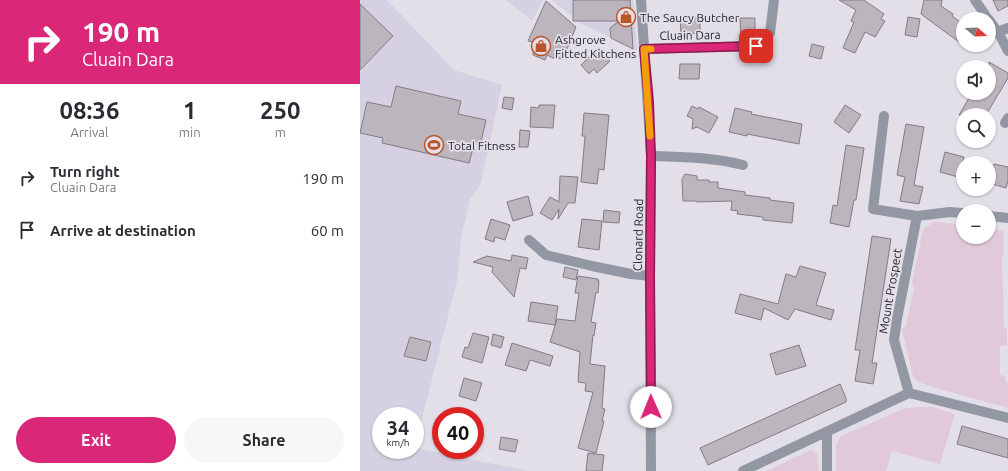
<!DOCTYPE html>
<html lang="en">
<head>
<meta charset="utf-8">
<style>
  body { margin:0; font-family:Ubuntu,sans-serif; background:#f7f7f7; color:#2b2b33; height:100vh; display:flex; flex-direction:column; font-size:15px; white-space:nowrap }
  * { box-sizing:border-box; margin:0 }
  p { font-size:13px; color:#7c7c81 }
  .icon { flex:none; width:22px; height:22px; fill:none; stroke:currentColor; stroke-width:2; stroke-linecap:round; stroke-linejoin:round }
  .map { position:relative; flex:1; overflow:hidden }
  .sheet { display:flex; flex-direction:column; background:#fff; width:360px }
  .sheet>* { flex:none }
  .hud { background:#db2777; color:#fff; overflow:hidden }
  .needle { width:26px; rotate:109deg }
  .fabs { position:absolute; left:596px; top:12px; display:grid; gap:8px }
  .fabs a { display:grid; place-items:center; width:40px; height:40px; border-radius:50%; background:#fff; box-shadow:0 1px 3px #0004; font-size:20px }
  .speed { position:absolute; left:12px; top:407px; display:flex; gap:8px; font-size:20px; font-weight:700; text-align:center }
  .speed>* { display:grid; place-content:center; width:52px; height:52px; border-radius:50%; background:#fff; box-shadow:0 1px 3px #0004; line-height:1 }
  .speed small { font-size:10px; font-weight:400 }
  .speed .limit { border:6px solid #d22; background:#fff; color:#111 }
  .pin { position:absolute; display:grid; place-items:center; width:34px; height:34px; color:#fff; margin:-17px; border-radius:8px; box-shadow:0 2px 6px #0006 }
  .me { position:absolute; width:44px; margin:-22px; rotate:359deg; stroke-linejoin:round; filter:drop-shadow(0 0 3px #0008) }
  .turn { display:flex; align-items:center; gap:14px; height:84px; padding:0 16px; font-size:18px }
  .turn .icon { width:52px; height:52px; stroke-width:2.5 }
  .turn b { display:block; font-size:28px; line-height:34px }
  .eta { display:flex; justify-content:space-evenly; align-items:center; height:68px; text-align:center }
  .eta b { font-size:24px; font-weight:700; line-height:28px }
  .cta { display:flex; gap:8px; margin-top:auto; padding:8px 16px }
  .cta a { flex:1; height:46px; border-radius:24px; background:#db2777; color:#fff; font-size:16px; font-weight:700; line-height:46px; text-align:center }
  .cta a+a { background:#f7f7f7; color:#2b2b33 }
  ul { padding:0; list-style:none }
  li { display:flex; align-items:center; gap:12px; height:52px; padding:0 16px }
  li div { flex:1 }
  li b { display:block; font-size:15px }
  li em { font-style:normal }
  main { display:flex; flex:1; min-height:0 }
  .map>svg:first-child { display:block }
  .built { fill:#d5d1e2 }
  .green { fill:#e2c9d9 }
  .building { fill:#bcb5be; stroke:#827c84 }
  .lines { fill:none; stroke-linecap:round; stroke-linejoin:round }
  .minor { stroke:#9396a3; stroke-width:10 }
  .tertiary { stroke:#9396a3; stroke-width:10 }
  .route-casing { stroke:#8e194d; stroke-width:10 }
  .route { stroke:#db2777; stroke-width:7 }
  .slow { stroke:#f59e0b; stroke-width:7 }
  .labels { text-anchor:middle; dominant-baseline:central; stroke-width:3.5; stroke-linejoin:round; paint-order:stroke }
  .poi-label { font-size:12px; fill:#262528; stroke:#e2dfe9; text-anchor:start }
  .street-label { font-size:12px; fill:#262528; stroke:#e2dfe9 }
</style>
</head>
<body>
<main>
<section class="sheet">
<div class="hud">
<div class="turn"><svg class="icon" aria-label="right" viewBox="0 0 24 24"><path d="M7 20v-9h11M14 6l5 5-5 5"/></svg><div><b>190 m</b>Cluain Dara</div></div>
</div>
<div class="eta">
<div><b>08:36</b><p>Arrival</p></div>
<div><b>1</b><p>min</p></div>
<div><b>250</b><p>m</p></div>
</div>
<ul>
<li><svg class="icon" aria-label="right" viewBox="0 0 24 24"><path d="M7 20v-9h11M14 6l5 5-5 5"/></svg><div><b>Turn right</b><p>Cluain Dara</p></div><em>190 m</em></li>
<li><svg class="icon" aria-label="arrive" viewBox="0 0 24 24"><path d="M6 21V4h12l-3 4 3 4H6"/></svg><div><b>Arrive at destination</b></div><em>60 m</em></li>
</ul>
<div class="cta"><a>Exit</a><a>Share</a></div>
</section>
<div class="map">
<svg width="648" height="471" viewBox="0 0 648 471">
  <rect width="100%" height="100%" fill="#e2dfe9"/>
  <g class="built">
    <path d="M0,0h27l67,70 48,15 -22,101 -10,13 -9,40 -4,42 -42,165v-30h-34v34h34v-2l114,23h-169z"/>
    <path d="M146,0h37l-11,21z"/>
    <path d="M192,0h81l4,51 -56,-28z"/>
  </g>
  <g class="green">
    <path d="M573,222h6l24,3v12h26v-8l14,2 1,22 -2,6 2,67 3,4v16h-7v29l5,1 1,7 2,-1v26l-82,-23 -9,-4 -4,-5 -11,-46 4,-5 8,-37 -2,-5 11,-53z"/>
    <path d="M556,407h17l22,7 -15,50 -48,-13 -6,20h-50v-26l5,-9 62,-27z"/>
    <path d="M451,450l6,3 2,18h-53z"/>
  </g>
  <g class="building">
    <path d="M213,0h57l3,49 -22,-11 -1,-10 9,-7h-46z"/>
    <path d="M479,0h25l20,14 -3,5 4,2 -10,16 -10,-5 -10,21 -12,-5 11,-26 -3,-1 5,-11z"/>
    <path d="M564,0h18l-1,6 12,8 -1,2 11,8v21l-42,-31z"/>
    <path d="M633,0h15v6l-10,5z"/>
    <path d="M186,1l30,26 -13,32 -10,-1 -6,-3 -2,5 -12,-5 1,-13 -6,-1z"/>
    <path d="M0,4l33,32 -33,34z"/>
    <path d="M548,17l12,2 -3,18 -12,-2z"/>
    <path d="M320,18h20v15l-19,1z"/>
    <path d="M380,18h15v18l-14,1z"/>
    <path d="M452,44l12,3 -3,12 -12,-3z"/>
    <path d="M238,48l12,13 -13,12 -3,-4 -5,5 -8,-9z"/>
    <path d="M629,62l19,11v5l-9,15 -13,22h-27l13,-22h17z"/>
    <path d="M320,64h20l-1,15h-20z"/>
    <path d="M36,86l65,15 -3,13 28,6 -5,22 -6,-1 -6,22 -87,-20 1,-5 -23,-5 7,-31 24,5z"/>
    <path d="M144,97l10,1 -2,12 -10,-2z"/>
    <path d="M179,105h16l-2,23 -23,-1 1,-20 8,1z"/>
    <path d="M485,105l16,10 -12,18 -15,-11z"/>
    <path d="M332,106l6,3 1,-2 19,10 -9,16 -12,-6 -5,2 1,-10 -6,-3z"/>
    <path d="M375,108l17,4 -1,2 51,10 -3,20 -52,-10v2l-18,-4z"/>
    <path d="M224,113l25,2 -5,55 -5,-1 -2,15 -16,-2 4,-46h-3z"/>
    <path d="M546,124l18,3 -10,58 9,2 -4,17 -19,-3 5,-24 -8,-2z"/>
    <path d="M160,130l10,1 -2,16h-9z"/>
    <path d="M486,145l18,3 -8,52h-2l-5,27 -19,-4 3,-18 4,1z"/>
    <path d="M585,152l19,5 -6,20 -18,-5z"/>
    <path d="M634,164l14,3v14l-2,7 -17,-5z"/>
    <path d="M325,174l12,2v4h12v2h9v6l27,4v3l25,3v2l24,3 -2,20 -29,-3v-3l-26,-3 1,-3 -7,-1 1,-9 -35,1 -1,-1h-13l-1,-22z"/>
    <path d="M200,176l18,1 -3,26h-7l-10,16 1,-10 -7,11 -12,-7 10,-16 9,5z"/>
    <path d="M168,196l5,19 -20,6 -6,-19z"/>
    <path d="M244,210l16,2 -1,11 -16,-1z"/>
    <path d="M131,219l19,6 -5,15 -10,-3 -1,5 -9,-3z"/>
    <path d="M222,219l20,2 -3,29 -21,-3z"/>
    <path d="M512,236l19,3 -19,124h5l-4,21 -18,-3 5,-31h-5z"/>
    <path d="M152,255l16,3 -2,11 -6,-1 -6,29 -22,-25 1,-5 -20,-5 14,-6 24,5z"/>
    <path d="M440,266l26,7 -10,32 18,5 -3,10 -36,-11 -7,11 -24,-12 -3,12 -26,-7 5,-19 38,10 8,-30 10,3z"/>
    <path d="M205,267l13,3 -2,10 -13,-3z"/>
    <path d="M218,276l20,3v2h1l-1,12 -2,-1 -5,30 5,1 -2,13 -1,-1 -3,29 15,2 -3,42 3,1 -3,12h2l-8,32 -18,-5 15,-56 -8,-1 1,-8 -8,-1 2,-30 -30,-10 7,-23 18,2 4,-28h-4z"/>
    <path d="M171,302l27,4 -3,19 -27,-4z"/>
    <path d="M113,333l16,4 -7,26 -20,-6 3,-10 3,1z"/>
    <path d="M133,334l11,3 -3,11 -10,-3z"/>
    <path d="M50,337l21,5 -5,19 -22,-5z"/>
    <path d="M152,343l41,13 -3,10 -20,-6 -4,11 -21,-6z"/>
    <path d="M439,345l7,21 -30,9 -6,-21z"/>
    <path d="M104,378l18,5 -6,18 -17,-5z"/>
    <path d="M480,384l6,14v4l-138,63 -8,-17z"/>
    <path d="M602,426l46,13v19l-51,-14z"/>
    <path d="M141,437l17,3 -3,12 -16,-3z"/>
    <path d="M228,453l16,2 -2,16h-16z"/>
  </g>
  <g class="lines">
    <g class="minor">
      <path d="M615,0l13,19"/>
      <path d="M629,20l9,12 10,19"/>
      <path d="M638,32l10,-4"/>
      <path d="M284,49l112,-3 14,-13 4,-33"/>
      <path d="M524,116l-11,93 44,7"/>
      <path d="M645,123l3,-5"/>
      <path d="M291,156c32,1 61,1 92,9"/>
      <path d="M629,216l19,2"/>
      <path d="M169,240l17,15 46,11 39,8 19,2"/>
      <path d="M549,393l-15,-53 3,-21 20,-103 33,-4 13,1"/>
      <path d="M467,432v39"/>
      <path d="M383,471l166,-78 99,25"/>
    </g>
    <path class="tertiary" d="M281,0l10,156 -1,120 1,195"/>
  </g>
  <g class="lines">
    <g class="route-casing">
      <path id="route" d="M291,407l-1,-131 1,-120 -2,-54 -5,-53 112,-3"/>
    </g>
    <use href="#route" class="route"/>
    <path class="slow" d="M290,136l-6,-87h7"/>
  </g>
  <defs>
    <g id="shop-ring" transform="scale(1)"><circle r="9.5" fill="#e2dfe9" stroke="#bb5529" stroke-width="1.5"/><path d="M-5-2.5h2.3a2.7 3.5 0 0 1 5.4 0H5L5.5 6h-11ZM-1.5-2.5h3a1.5 2.3 0 0 0-3 0Z" fill="#bb5529"/></g>
    <g id="stadium-ring" transform="scale(1)"><circle r="9.5" fill="#e2dfe9" stroke="#bb5529" stroke-width="1.5"/><path d="M0-5a6.5 5 0 1 0 0 10a6.5 5 0 1 0 0-10ZM-3.5-1.8h7v3.6h-7Z" fill="#bb5529"/></g>
  </defs>
  <g fill-rule="evenodd">
    <use href="#shop-ring" x="266" y="17"/>
    <use href="#shop-ring" x="181" y="46"/>
    <use href="#stadium-ring" x="74" y="145"/>
  </g>
  <g class="labels">
    <g class="poi-label">
      <text x="280" y="17">The Saucy Butcher</text>
      <text x="195" y="39">Ashgrove<tspan x="195" dy="14">Fitted Kitchens</tspan></text>
      <text x="88" y="145">Total Fitness</text>
    </g>
    <g class="street-label">
      <text transform="translate(330 35) rotate(-1)">Cluain Dara</text>
      <text transform="translate(278 235) rotate(-89)">Clonard Road</text>
      <text transform="translate(530 291) rotate(-80)">Mount Prospect</text>
    </g>
  </g>
</svg>
<div class="fabs">
<a><svg class="needle" viewBox="-14 -14 28 28"><path d="M0-13l5 13h-10z" fill="#e53935"/><path d="M0 13l5-13h-10z" fill="#7c7c81"/></svg></a>
<a><svg class="icon" aria-label="sound" viewBox="0 0 24 24"><path d="M4 9h4l5-4v14l-5-4H4zM17 9q2 3 0 6"/></svg></a>
<a><svg class="icon" aria-label="search" viewBox="0 0 24 24"><circle cx="10" cy="10" r="6"/><path d="M15 15l6 6"/></svg></a>
<a>+</a>
<a>−</a>
</div>
<div class="speed"><div>34<small>km/h</small></div><div class="limit">40</div></div>
<div class="pin" style="left:396px;top:46px;background:#d93025"><svg class="icon" aria-label="arrive" viewBox="0 0 24 24"><path d="M6 21V4h12l-3 4 3 4H6"/></svg></div>
<svg class="me" style="left:291px;top:407px" viewBox="-20 -20 40 40"><circle r="19" fill="#fff"/><path d="M0-13L10 11 0 6-10 11z" fill="#db2777"/></svg>
</div>
</main>
</body>
</html>
